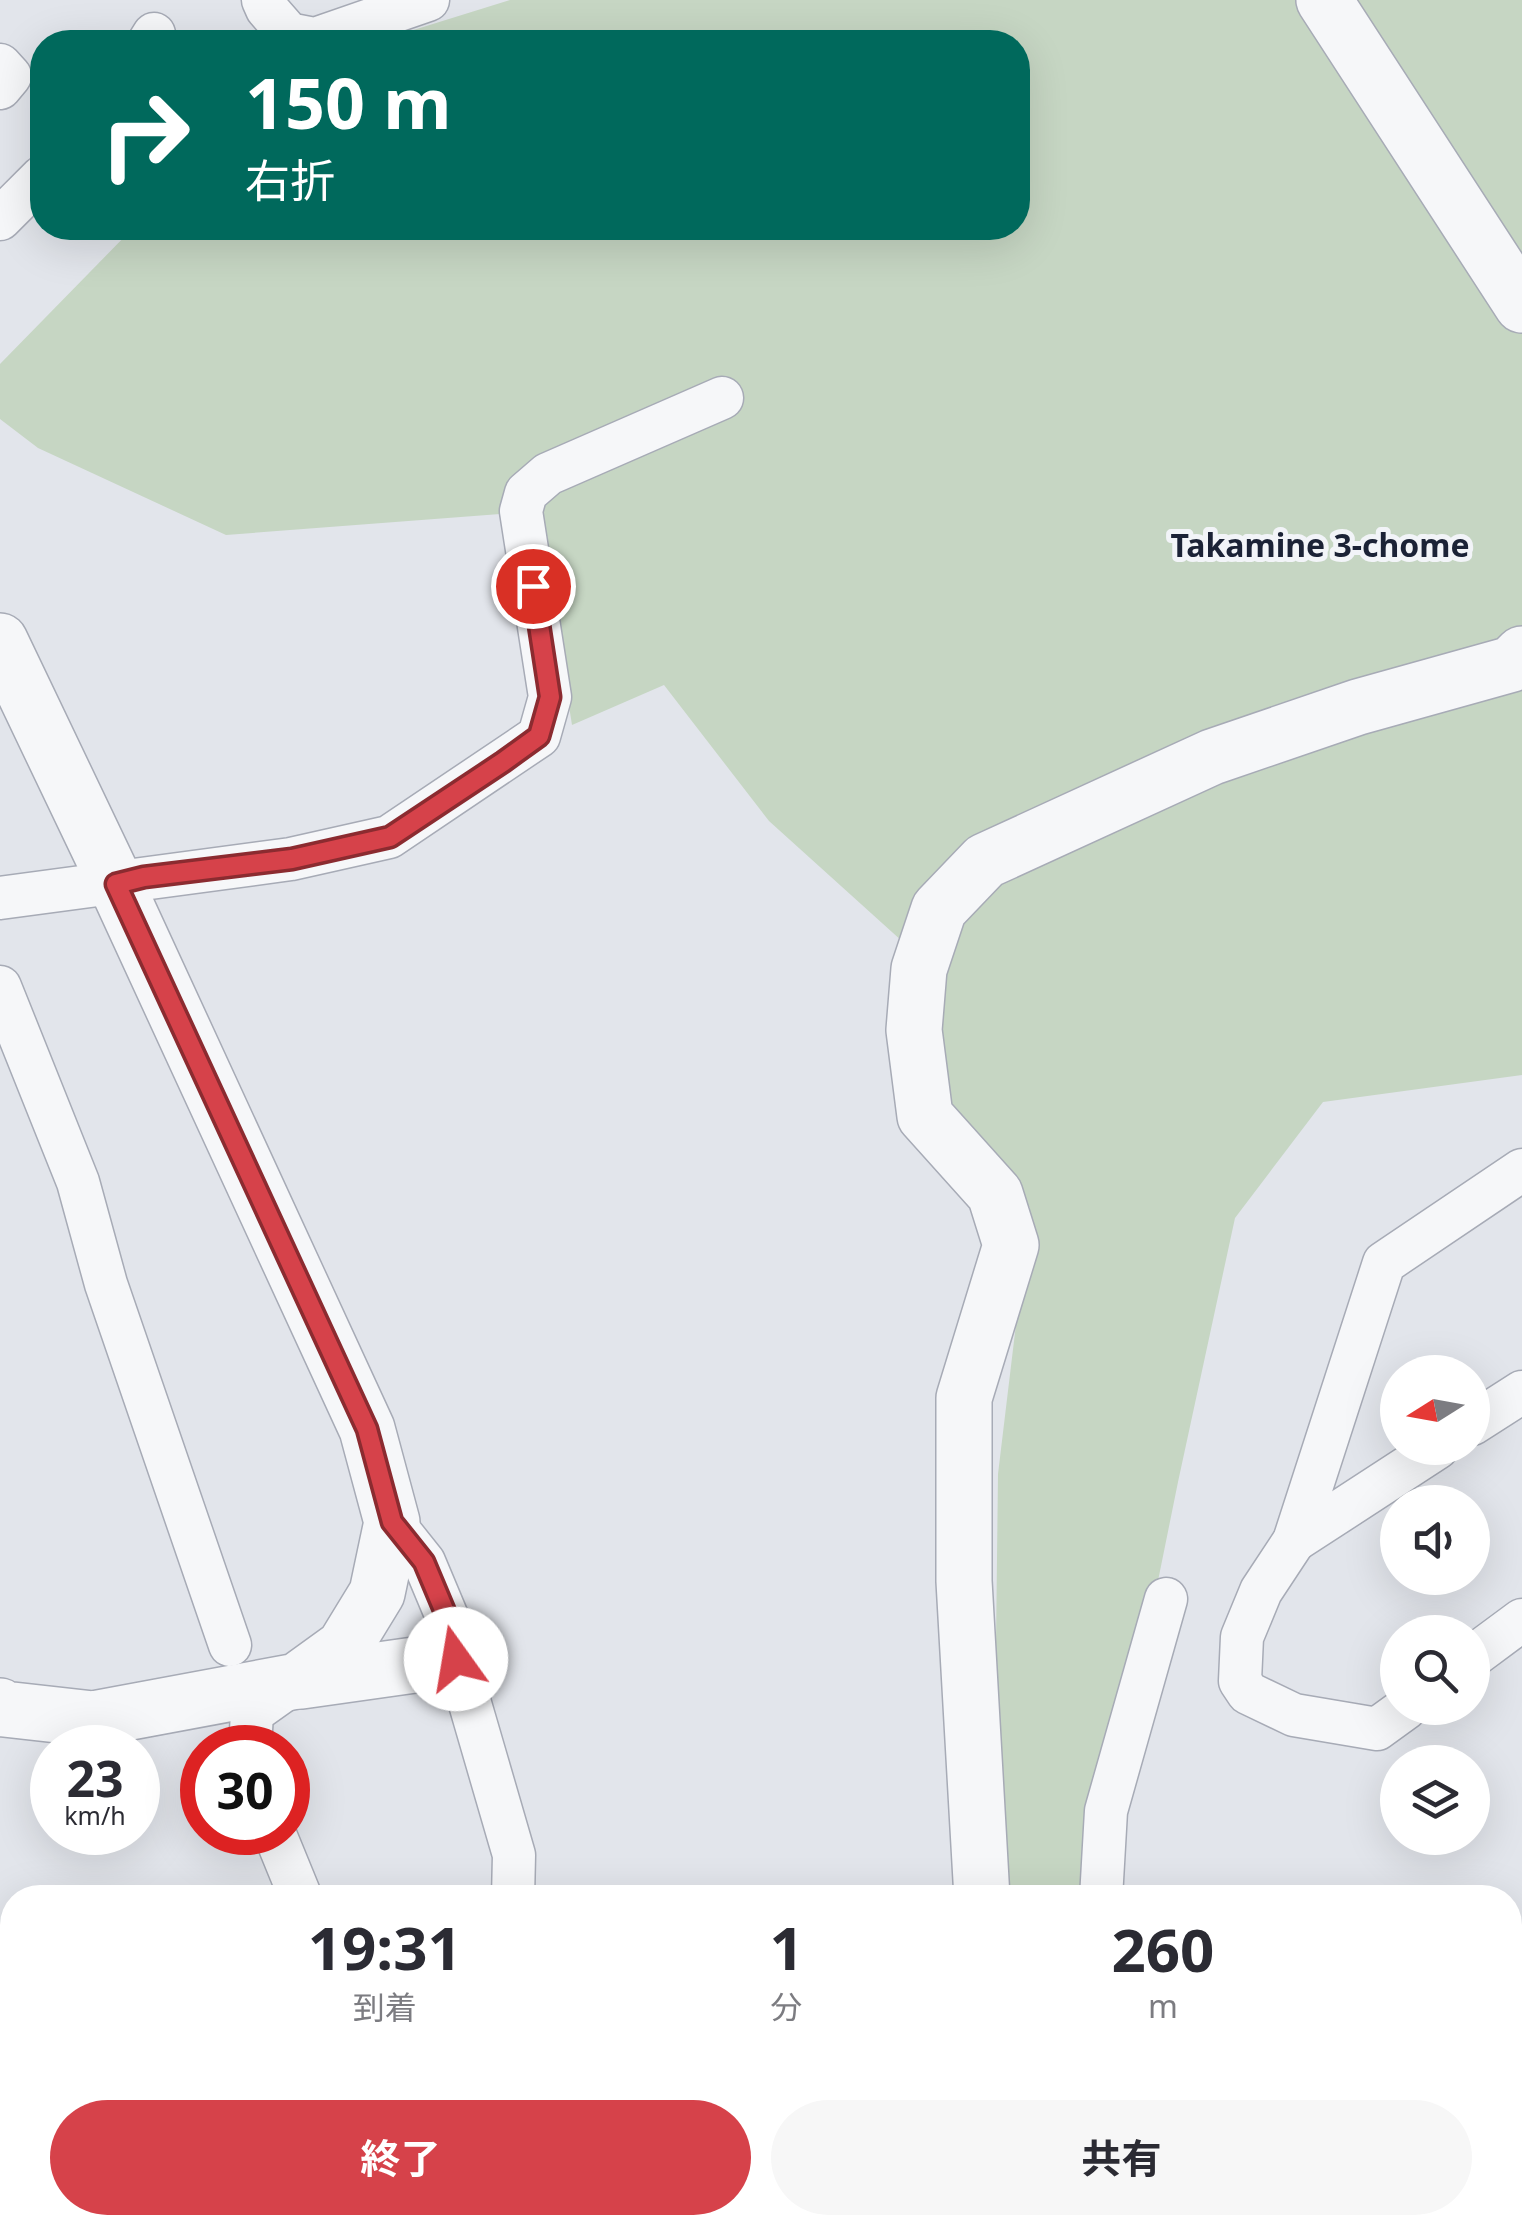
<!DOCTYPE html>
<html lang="ja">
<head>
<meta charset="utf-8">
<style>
  body { margin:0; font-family:"Noto Sans","Noto Sans JP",sans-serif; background:#f7f7f7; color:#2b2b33; height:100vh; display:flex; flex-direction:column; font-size:38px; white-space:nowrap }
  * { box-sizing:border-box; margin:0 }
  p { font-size:32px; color:#7c7c81 }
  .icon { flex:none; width:55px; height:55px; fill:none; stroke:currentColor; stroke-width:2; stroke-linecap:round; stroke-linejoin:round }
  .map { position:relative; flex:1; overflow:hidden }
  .sheet { position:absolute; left:0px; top:1885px; width:1522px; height:350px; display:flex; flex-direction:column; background:#fff; border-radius:40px 40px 0 0; box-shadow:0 10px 40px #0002 }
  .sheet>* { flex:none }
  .guide { position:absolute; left:30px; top:30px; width:1000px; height:210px; border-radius:40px; box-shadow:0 10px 40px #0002; background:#00695c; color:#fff; overflow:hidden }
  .needle { width:65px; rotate:259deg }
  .tools { position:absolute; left:1380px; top:1355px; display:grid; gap:20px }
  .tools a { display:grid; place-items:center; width:110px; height:110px; border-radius:50%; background:#fff; box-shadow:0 10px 40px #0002; font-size:50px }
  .speed { position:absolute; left:30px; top:1725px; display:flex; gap:20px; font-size:50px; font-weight:700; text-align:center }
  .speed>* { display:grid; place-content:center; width:130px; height:130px; border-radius:50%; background:#fff; box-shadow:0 10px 40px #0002; line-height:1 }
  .speed small { font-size:25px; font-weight:400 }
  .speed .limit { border:15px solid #d22; background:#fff; color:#111 }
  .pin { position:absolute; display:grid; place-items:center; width:85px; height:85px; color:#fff; margin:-42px; border:5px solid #fff; border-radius:50%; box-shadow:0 2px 10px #0007 }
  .me { position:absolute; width:110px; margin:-55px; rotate:347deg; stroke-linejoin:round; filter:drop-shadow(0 0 8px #0008) }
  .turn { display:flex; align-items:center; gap:35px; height:210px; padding:0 50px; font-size:45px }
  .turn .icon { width:130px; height:130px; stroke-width:2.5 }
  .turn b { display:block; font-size:70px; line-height:85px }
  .eta { display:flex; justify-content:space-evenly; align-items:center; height:170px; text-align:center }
  .eta b { font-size:60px; font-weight:700; line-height:70px }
  .button { display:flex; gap:20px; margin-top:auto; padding:20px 50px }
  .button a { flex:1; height:115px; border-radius:60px; background:#d6424a; color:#fff; font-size:40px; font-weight:700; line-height:115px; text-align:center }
  .button a+a { background:#f7f7f7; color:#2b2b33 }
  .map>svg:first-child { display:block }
  .green { fill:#c6d6c3 }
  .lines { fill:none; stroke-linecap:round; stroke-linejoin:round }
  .minor-casing { stroke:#a7abb6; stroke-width:45 }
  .tertiary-casing { stroke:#a7abb6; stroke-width:58 }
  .minor { stroke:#f6f7f9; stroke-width:42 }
  .tertiary { stroke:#f6f7f9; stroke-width:55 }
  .route-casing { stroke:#8b2b30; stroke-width:25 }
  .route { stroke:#d6424a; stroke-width:18 }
  .labels { text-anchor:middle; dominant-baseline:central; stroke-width:10; stroke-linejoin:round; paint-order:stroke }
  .neighbourhood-label { font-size:32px; font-weight:bold; fill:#1b2236; stroke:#f2f4f8 }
</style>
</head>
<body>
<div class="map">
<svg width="1522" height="2235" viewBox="0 0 1522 2235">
  <rect width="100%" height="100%" fill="#e2e5eb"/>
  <path class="green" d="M510,0h1012v1075l-199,27 -88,116 -57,264 -84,415h-101l5,-423 32,-266 -93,-123 7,-106 -175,-158 -105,-136 -92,40 -34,-214 -312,24 -188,-87 -38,-29v-55l133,-136h885v-186h-643z"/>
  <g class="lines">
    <g class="minor-casing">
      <g id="minor">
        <path d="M263,0l4,9 22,25 26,5 113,-39"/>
        <path d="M149,42l5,-8"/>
        <path d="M0,65l10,11 -10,12"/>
        <path d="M0,219l42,-42"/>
        <path d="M0,898l291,-39 98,-22 150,-101 11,-39 -29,-186 5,-18 22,-19 174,-76"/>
        <path d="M0,987l78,195 28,102 124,361"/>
        <path d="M1472,1424l50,-32"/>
        <path d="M392,1522l32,40 26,62 7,35 57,196 -1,43"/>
        <path d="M1294,1541l143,-93"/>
        <path d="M1472,1657l50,-37"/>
        <path d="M1406,1708l-29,21 -83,-14 -46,-22 -8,-12 2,-44 19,-46 33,-50 90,-278 138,-93"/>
        <path d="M250,1748l2,-35 45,-32"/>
        <path d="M274,1832l27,66"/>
        <path d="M1101,1898l5,-87 60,-212"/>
        <path d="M1510,1977l12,-28"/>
        <path d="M514,2222v13"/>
        <path d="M1467,2222l2,13"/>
        <path d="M1169,2225l6,-3"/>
        <path d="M94,2235l71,-13"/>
      </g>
    </g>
    <g class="tertiary-casing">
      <g id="tertiary">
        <path d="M1324,0l198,305"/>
        <path d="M0,641l116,243 251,545 25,93 -15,71 -33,54 -47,34 -204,38 -89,-10 -4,-3"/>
        <path d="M301,1681l156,-22"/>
        <path d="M982,1898l-18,-317v-183l47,-153 -16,-51 -70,-78 -11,-86 5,-61 20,-60 46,-48 227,-104 146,-50 154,-43 10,-10"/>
        <path d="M745,2235l3,-13"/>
      </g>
    </g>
    <use href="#minor" class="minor"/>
    <use href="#tertiary" class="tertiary"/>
  </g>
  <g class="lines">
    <g class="route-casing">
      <path id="route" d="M456,1659l-6,-35 -26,-62 -32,-40 -25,-93 -251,-545 28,-7 148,-18 98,-22 113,-75 36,-26 11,-39 -17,-111"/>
    </g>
    <use href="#route" class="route"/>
  </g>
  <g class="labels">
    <g class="neighbourhood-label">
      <text x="1320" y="544">Takamine 3-chome</text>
    </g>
  </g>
</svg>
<div class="tools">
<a><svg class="needle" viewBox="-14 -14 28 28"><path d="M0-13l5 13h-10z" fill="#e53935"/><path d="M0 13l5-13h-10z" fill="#7c7c81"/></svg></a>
<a><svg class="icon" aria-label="sound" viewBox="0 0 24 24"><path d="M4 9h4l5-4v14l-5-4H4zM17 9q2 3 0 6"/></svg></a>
<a><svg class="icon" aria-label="search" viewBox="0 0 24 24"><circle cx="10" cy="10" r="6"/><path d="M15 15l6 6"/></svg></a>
<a><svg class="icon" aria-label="layers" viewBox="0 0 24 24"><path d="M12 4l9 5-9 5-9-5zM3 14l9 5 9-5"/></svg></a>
</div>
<div class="speed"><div>23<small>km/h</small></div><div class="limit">30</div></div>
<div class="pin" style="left:533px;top:586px;background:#d93025"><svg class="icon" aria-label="arrive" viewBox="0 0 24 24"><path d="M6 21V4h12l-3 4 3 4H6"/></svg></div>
<svg class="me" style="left:456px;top:1659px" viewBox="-20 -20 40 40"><circle r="19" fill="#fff"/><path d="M0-13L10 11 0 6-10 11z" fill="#d6424a"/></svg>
<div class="guide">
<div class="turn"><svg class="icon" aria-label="right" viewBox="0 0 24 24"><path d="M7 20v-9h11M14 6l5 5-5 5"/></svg><div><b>150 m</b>右折</div></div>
</div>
<section class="sheet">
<div class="eta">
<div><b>19:31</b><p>到着</p></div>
<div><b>1</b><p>分</p></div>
<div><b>260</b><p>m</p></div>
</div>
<div class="button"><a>終了</a><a>共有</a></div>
</section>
</div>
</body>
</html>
